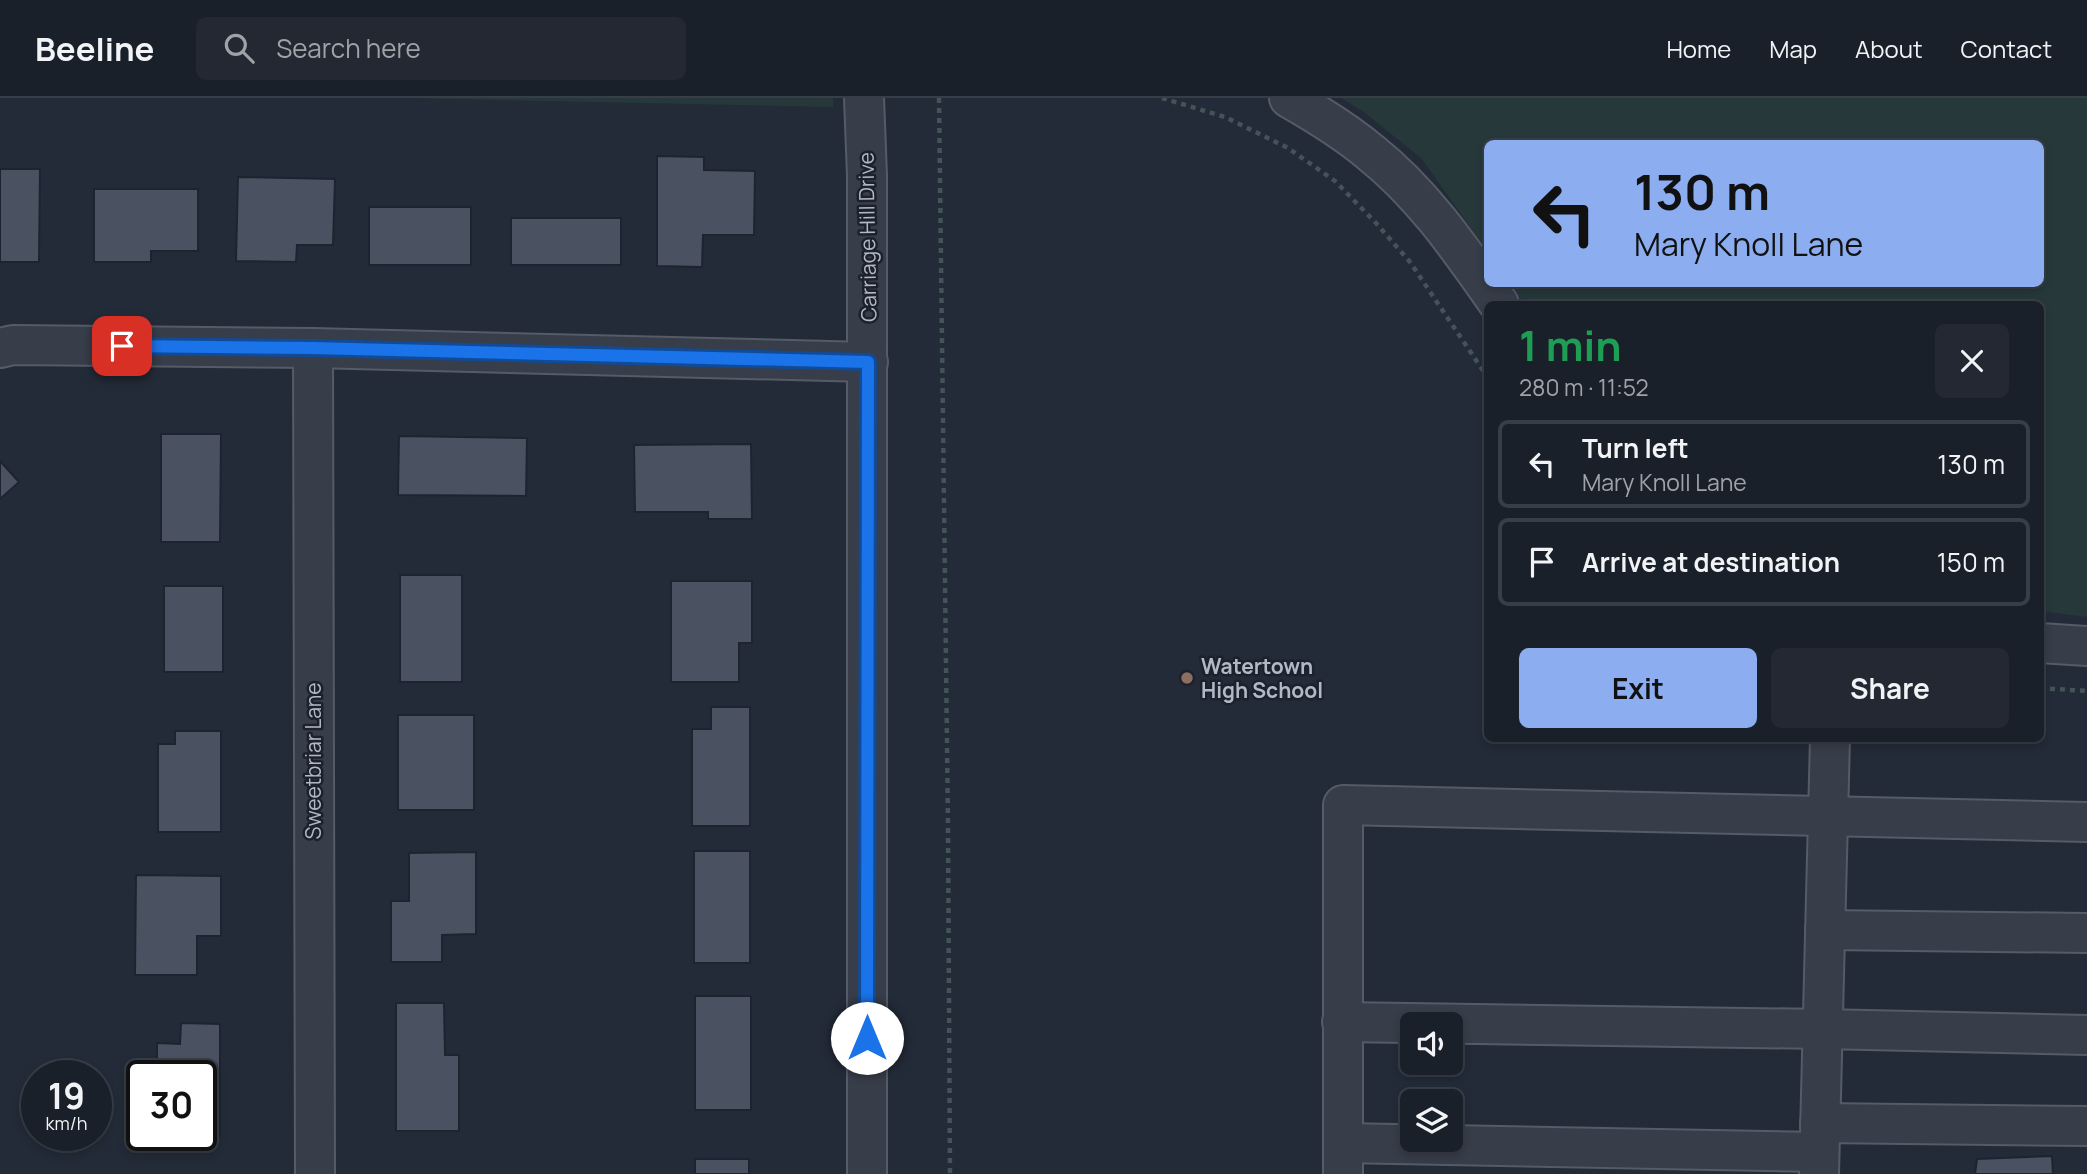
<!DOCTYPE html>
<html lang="en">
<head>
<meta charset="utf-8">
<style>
  body { margin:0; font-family:Manrope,sans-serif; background:#232832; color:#f1f3f6; height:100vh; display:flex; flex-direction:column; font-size:26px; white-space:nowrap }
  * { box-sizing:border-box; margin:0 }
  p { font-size:23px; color:#9fa3a8 }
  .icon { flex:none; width:38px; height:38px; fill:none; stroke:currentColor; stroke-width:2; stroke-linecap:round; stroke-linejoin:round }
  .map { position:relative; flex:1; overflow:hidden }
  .panel { position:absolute; left:1484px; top:203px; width:560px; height:441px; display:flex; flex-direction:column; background:#1a202a; border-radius:10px; box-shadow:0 4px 10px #0003,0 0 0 2px #383e47 }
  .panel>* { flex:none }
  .guide { position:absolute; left:1484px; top:42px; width:560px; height:147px; border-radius:10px; box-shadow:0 4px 10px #0003,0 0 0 2px #383e47; background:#8cadf0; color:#111; overflow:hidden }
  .tools { position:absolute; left:1400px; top:914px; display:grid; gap:14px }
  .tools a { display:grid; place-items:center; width:63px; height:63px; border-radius:10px; background:#1a202a; box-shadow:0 4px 10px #0003,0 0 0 2px #383e47; font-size:35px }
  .speed { position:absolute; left:21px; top:962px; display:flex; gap:14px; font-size:35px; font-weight:700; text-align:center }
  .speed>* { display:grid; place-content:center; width:91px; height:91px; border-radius:50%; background:#1a202a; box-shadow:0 4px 10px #0003,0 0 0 2px #383e47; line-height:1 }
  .speed small { font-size:18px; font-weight:400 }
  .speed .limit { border:4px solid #111; border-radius:10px; background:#fff; color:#111 }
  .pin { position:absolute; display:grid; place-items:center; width:60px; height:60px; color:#fff; margin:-30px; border-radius:14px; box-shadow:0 4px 10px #0006 }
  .me { position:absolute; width:77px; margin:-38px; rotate:0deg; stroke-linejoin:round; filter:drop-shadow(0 0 5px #0008) }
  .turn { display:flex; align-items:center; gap:24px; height:147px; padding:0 35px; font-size:32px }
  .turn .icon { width:91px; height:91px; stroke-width:2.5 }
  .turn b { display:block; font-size:49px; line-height:60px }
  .round { display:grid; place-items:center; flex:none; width:74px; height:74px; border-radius:10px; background:#232832 }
  .overview { display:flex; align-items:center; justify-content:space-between; height:119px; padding:0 35px }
  h1 { font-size:42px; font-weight:700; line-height:52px; color:#1e9e55 }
  .primary-button { display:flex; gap:14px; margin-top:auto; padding:14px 35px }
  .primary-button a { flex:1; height:80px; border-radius:10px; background:#8cadf0; color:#111; font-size:28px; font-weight:700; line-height:80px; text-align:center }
  .primary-button a+a { background:#232832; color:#f1f3f6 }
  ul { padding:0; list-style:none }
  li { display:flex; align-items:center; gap:21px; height:88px; margin:0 14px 10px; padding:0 21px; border:4px solid #383e47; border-radius:10px }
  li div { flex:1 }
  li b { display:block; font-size:26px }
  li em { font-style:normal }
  header { display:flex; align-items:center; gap:42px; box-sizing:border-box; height:98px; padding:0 35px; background:#1a202a; border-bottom:2px solid #383e47 }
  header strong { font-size:33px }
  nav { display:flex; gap:38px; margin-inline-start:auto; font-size:24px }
  .search { width:490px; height:63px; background:#232832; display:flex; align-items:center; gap:18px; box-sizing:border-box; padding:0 24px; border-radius:10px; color:#9fa3a8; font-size:26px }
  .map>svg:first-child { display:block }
  .green { fill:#26383a }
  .building { fill:#4a5262; stroke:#1e242f; stroke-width:2 }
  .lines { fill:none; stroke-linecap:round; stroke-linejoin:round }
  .minor-casing { stroke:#555b67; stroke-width:42 }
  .path { stroke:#435357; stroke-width:4.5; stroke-dasharray:5 5; stroke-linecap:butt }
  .minor { stroke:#373d49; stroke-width:38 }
  .route-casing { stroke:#114b97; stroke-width:18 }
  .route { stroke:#1a73e8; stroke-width:12 }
  .education-dot { fill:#8d6e63; stroke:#1c222d; stroke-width:2.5 }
  .labels { text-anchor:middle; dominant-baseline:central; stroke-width:5; stroke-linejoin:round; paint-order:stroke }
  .street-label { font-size:21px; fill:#b2b8c5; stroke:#1c222d }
  .poi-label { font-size:21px; font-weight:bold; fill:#b2b8c5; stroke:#1c222d; text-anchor:start }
</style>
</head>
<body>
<header>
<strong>Beeline</strong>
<div class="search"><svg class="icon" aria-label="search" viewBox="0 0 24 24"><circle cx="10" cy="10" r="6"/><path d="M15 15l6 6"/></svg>Search here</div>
<nav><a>Home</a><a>Map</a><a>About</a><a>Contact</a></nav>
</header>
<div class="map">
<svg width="2087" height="1076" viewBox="0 0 2087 1076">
  <rect width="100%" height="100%" fill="#232b38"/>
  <g class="green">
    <path d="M407,0h426v9z"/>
    <path d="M1341,0h746v519l-46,-6 -1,-307h-515l-15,-20h530v-140h-552l-1,107 -65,-92 -58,-47z"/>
  </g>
  <g class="building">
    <path d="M657,58l47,1v13l51,1 -1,64h-51l-1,32 -45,-1z"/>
    <path d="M0,71h40l-1,93h-39z"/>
    <path d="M238,79l97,2 -2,66h-36l-1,17 -60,-1z"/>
    <path d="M94,91h104v62h-47v11h-57z"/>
    <rect x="369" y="109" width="102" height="58"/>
    <rect x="511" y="120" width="110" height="47"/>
    <path d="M161,336h60l-1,108h-59z"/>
    <path d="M399,338l128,2 -1,58 -128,-1z"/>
    <path d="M751,346l1,75h-44v-7h-73l-1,-67z"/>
    <path d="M0,363l19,21 -19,17z"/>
    <rect x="400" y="477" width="62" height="107"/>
    <path d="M671,483h81v62h-13v39h-68z"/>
    <rect x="164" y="488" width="59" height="86"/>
    <path d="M711,609h39v119h-58v-97h19z"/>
    <rect x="398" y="617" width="76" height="95"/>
    <path d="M175,633h46v101h-63v-88h17z"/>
    <rect x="694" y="753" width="56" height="112"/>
    <path d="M476,754v82l-34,1v27h-51v-61h18v-48z"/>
    <path d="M136,777l85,1v60h-24v39h-62z"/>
    <rect x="695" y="898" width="56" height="114"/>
    <path d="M396,905h48l1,52h14v76h-63z"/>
    <path d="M181,925l39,1v112h-19v-60h-44v-33l23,1z"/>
    <rect x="127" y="1007" width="15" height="30"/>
    <path d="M2052,1058l1,18h-78l2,-15z"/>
    <rect x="695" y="1061" width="54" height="15"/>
  </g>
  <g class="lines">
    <g class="minor-casing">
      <g id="minor">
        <path d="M864,0l3,78v998"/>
        <path d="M1289,0c28,16 56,33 81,54 53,42 91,98 129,152"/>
        <path d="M0,250l13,-3 300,3 555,14"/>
        <path d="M313,250l2,826"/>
        <path d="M2040,545l47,3"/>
        <path d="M1825,832l262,3"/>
        <path d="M1342,924l480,7 265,6"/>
        <path d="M1820,1025l267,3"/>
        <path d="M1343,1045l476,9"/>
        <path d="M1343,1076v-369l744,17"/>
        <path d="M1819,1076l11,-436"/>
      </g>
    </g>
    <g class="path">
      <path d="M939,0l9,727 2,349"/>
      <path d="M1162,0l63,19 63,31 47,33 41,42 34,39 78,116"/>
      <path d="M2040,590l47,3"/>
    </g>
    <use href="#minor" class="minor"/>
  </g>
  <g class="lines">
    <g class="route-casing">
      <path id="route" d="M122,248l191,2 555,14 -1,676"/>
    </g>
    <use href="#route" class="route"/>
  </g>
  <circle class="education-dot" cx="1187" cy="580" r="7"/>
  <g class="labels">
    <g class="street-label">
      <text transform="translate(867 139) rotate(-91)">Carriage Hill Drive</text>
      <text transform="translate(313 663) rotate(-90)">Sweetbriar Lane</text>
    </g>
    <g class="poi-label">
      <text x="1201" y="568">Watertown<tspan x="1201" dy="24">High School</tspan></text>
    </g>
  </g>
</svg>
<div class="tools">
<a><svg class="icon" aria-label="sound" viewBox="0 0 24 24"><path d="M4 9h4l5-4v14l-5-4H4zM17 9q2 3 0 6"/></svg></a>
<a><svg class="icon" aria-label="layers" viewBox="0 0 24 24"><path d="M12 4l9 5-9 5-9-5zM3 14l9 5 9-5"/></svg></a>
</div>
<div class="speed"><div>19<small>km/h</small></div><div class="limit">30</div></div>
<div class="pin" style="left:122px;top:248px;background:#d93025"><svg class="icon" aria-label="arrive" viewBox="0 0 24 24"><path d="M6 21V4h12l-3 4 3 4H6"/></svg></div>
<svg class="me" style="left:867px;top:940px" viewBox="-20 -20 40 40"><circle r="19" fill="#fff"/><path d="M0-13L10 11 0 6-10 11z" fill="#1a73e8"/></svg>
<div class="guide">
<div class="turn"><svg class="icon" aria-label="left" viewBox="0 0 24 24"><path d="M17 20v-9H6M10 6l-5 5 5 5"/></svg><div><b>130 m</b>Mary Knoll Lane</div></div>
</div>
<section class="panel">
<div class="overview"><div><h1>1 min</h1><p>280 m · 11:52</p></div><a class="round"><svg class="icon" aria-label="close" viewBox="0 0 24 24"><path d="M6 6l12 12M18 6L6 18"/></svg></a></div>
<ul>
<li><svg class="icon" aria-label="left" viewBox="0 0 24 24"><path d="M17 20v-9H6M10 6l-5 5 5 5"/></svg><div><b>Turn left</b><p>Mary Knoll Lane</p></div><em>130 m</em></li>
<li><svg class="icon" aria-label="arrive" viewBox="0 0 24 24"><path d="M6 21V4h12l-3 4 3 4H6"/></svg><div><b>Arrive at destination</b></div><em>150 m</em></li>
</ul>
<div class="primary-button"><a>Exit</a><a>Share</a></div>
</section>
</div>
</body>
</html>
